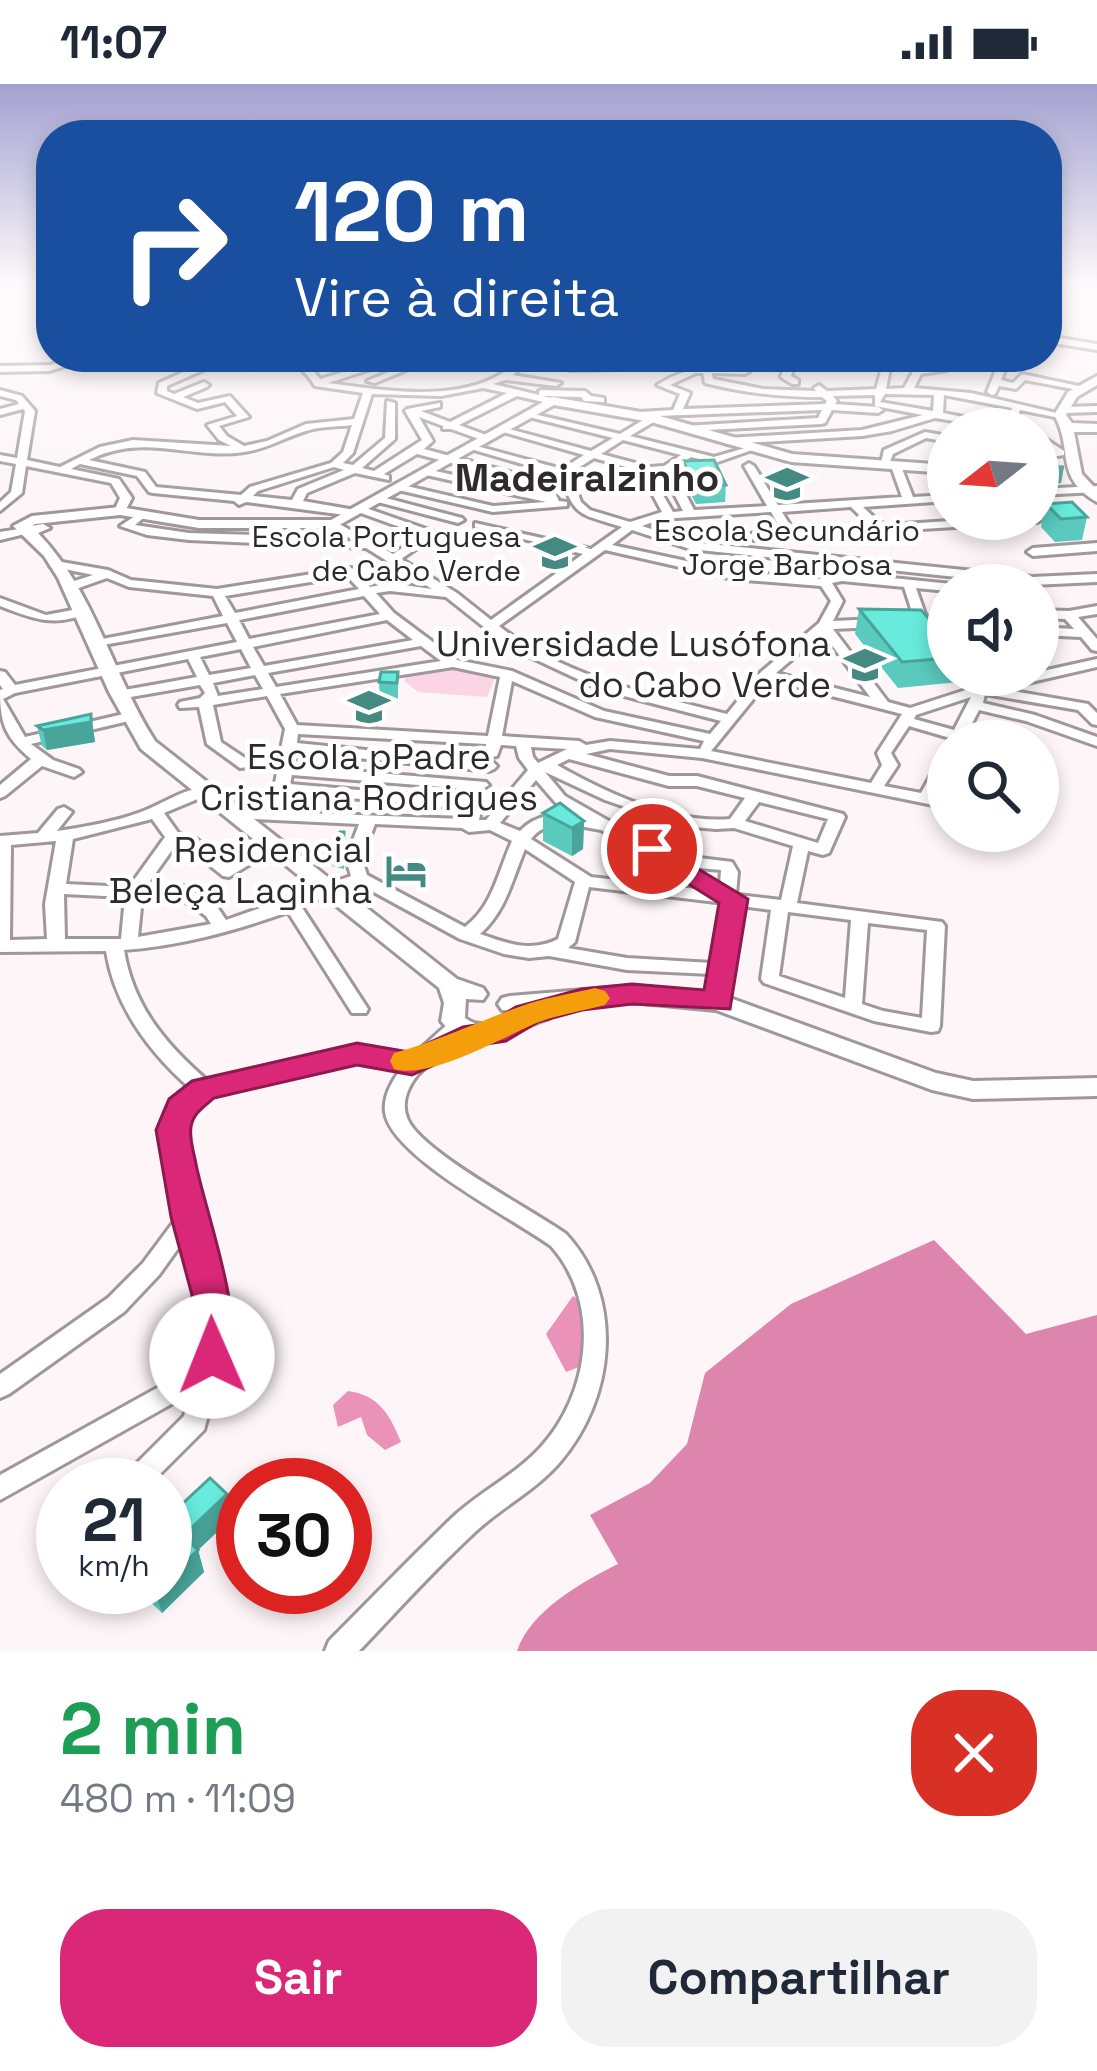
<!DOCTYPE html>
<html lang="pt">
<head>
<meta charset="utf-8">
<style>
  body { margin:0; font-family:"Space Grotesk",sans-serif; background:#f2f2f3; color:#1f2937; height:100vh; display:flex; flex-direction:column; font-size:45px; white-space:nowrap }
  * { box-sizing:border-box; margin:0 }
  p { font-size:39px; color:#747a83 }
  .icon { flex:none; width:66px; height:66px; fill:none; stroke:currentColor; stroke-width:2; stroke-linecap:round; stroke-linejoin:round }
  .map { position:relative; height:1567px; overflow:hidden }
  .details { display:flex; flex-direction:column; background:#fff; flex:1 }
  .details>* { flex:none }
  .guide { position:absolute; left:36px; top:36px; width:1026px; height:252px; border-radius:48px; box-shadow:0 6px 18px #0003; background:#1a4fa0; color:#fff; overflow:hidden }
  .needle { width:78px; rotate:253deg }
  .fabs { position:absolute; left:927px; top:324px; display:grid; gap:24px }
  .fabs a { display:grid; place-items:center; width:132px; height:132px; border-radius:50%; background:#fff; box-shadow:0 6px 18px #0003; font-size:60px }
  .speed { position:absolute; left:36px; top:1374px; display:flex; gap:24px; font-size:60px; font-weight:700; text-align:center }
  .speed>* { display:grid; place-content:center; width:156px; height:156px; border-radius:50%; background:#fff; box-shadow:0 6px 18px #0003; line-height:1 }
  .speed small { font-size:30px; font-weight:400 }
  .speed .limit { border:18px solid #d22; background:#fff; color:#111 }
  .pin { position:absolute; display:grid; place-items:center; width:102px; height:102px; color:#fff; margin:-51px; border:6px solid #fff; border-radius:50%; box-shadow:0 3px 12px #0007 }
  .me { position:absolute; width:132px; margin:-66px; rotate:359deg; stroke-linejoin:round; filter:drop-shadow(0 0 9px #0008) }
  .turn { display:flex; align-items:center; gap:42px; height:252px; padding:0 60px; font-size:54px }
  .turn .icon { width:156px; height:156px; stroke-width:2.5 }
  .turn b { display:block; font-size:84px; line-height:102px }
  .round { display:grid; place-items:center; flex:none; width:126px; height:126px; border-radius:48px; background:#f2f2f3 }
  .overview { display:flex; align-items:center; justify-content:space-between; height:204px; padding:0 60px }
  h1 { font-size:72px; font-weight:700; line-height:90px; color:#1e9e55 }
  .primary-button { display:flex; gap:24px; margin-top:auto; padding:24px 60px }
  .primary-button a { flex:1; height:138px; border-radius:48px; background:#db2777; color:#fff; font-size:48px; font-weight:700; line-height:138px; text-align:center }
  .primary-button a+a { background:#f2f2f3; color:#1f2937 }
  .status { display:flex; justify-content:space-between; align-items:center; height:84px; padding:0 60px; background:#fff; direction:ltr }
  .status svg { height:33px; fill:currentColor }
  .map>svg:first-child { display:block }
  .green { fill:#fcd5e5 }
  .forest { fill:#eb92b9 }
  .water { fill:#dd85ac }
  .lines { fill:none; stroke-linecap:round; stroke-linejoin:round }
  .minor-casing { stroke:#9f979a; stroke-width:6 }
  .tertiary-casing { stroke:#9f979a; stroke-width:6 }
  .minor { fill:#fff; fill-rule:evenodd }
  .tertiary { fill:#fff; fill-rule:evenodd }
  .wall { fill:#59cabd }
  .shaded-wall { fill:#49a49a }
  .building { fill:#68ebdc; stroke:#49a49a; stroke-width:3 }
  .route { fill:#db2777; stroke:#8e194d; stroke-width:3 }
  .slow { fill:#f59e0b }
  .labels { text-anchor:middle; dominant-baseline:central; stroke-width:10; stroke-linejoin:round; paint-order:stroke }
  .far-poi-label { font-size:30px; fill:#2e2a2c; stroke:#fff }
  .poi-label { font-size:36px; fill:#2e2a2c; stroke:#fff; text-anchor:end }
  .far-district-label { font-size:39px; font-weight:bold; fill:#302a2c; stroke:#fff }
</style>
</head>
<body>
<div class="status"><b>11:07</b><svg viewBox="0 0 49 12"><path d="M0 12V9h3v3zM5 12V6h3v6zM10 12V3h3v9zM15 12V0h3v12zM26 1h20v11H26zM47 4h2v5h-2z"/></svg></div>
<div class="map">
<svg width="1097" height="1567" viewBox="0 0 1097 1567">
  <rect width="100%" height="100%" fill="#fdf5f8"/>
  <path class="green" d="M442,583l55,6 -10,24 -69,-5 -14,-11 4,-8z"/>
  <g class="forest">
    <path d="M573,1212c27,18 13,45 6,71l-13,5 -20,-38z"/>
    <path d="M348,1307c31,4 42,24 53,51l-16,8 -18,-15 -6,-18 -23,10 -5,-22z"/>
  </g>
  <path class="water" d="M934,1156l92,94 71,-19v336h-580c13,-40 65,-69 101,-87l-28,-49 60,-32 37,-39 18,-71 86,-69z"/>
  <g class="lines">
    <g class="minor-casing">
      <g id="minor">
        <path d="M78,273h15l-43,14 -50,1v-6l50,-1z"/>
        <path d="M112,273h93l7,8 -2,2 -43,19v5l7,3 30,-12 5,3 -2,2 -24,10 15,6 32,-7 19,21 -30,9 8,10 17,10 23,-5 39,-17 48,-5 9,-26 -48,-7c-20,-31 -24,-15 -49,-23 19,-7 24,0 42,0 14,0 28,-6 43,-6l-40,11 9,11 73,-22h15l-80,26c55,7 141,23 186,-19l-9,-7h11l9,7 -12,11 48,8 -5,3 -51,-6 -12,4 46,11v-4l3,-1 43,1 6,5 13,2v4l-20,-1 -3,-4 -39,-1 13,3v4l-3,1 -35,-8 -58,29 30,11v4l-4,1 -34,-12h-8v-3l-24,-9 14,24 -9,8 126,34 9,18 8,1v4l-74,6 -99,-23 -1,-2 5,-3 95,22 53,-4 -124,-28v-4l4,-1 120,26 -4,-8 -125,-33 -33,20 5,2v4l-34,-7 -48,20 -4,8 52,9 5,-4 75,26v4l-34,23 56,34 34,27 92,-66 -108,-27v-4l116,26 31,-22c-43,-14 -46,-8 -62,-52l-96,-28 5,-3 93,25 22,-14 -88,-25 5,-3 90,24 22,-13 -88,-22v-4l95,22 28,-17 -9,-1v-4l34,-2 7,-16 -23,-9c33,-20 54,-19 91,-16l2,2 -5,3 -33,-1 1,6 50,10 53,2 -2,-3 5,-3 8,6 49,-2 7,-25c40,-8 78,-8 119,-2l5,3 -6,15 12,3 9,-9 66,14 -5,3 -58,-11 -9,9 -17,-3 -4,8 -3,1 -5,-3 10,-25 -52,-10 2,13 -26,4 -7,14 57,5 94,22 -5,3 -40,-8 -5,15 -11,4 -69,-11 -43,13 -30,5 -135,8 -5,-3 5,-3 135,-8 61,-15 -48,-9v-11l-42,1 4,5 -2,3 43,3 5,3 -5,3 -46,-3 -7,13 -4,1 -133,7 -5,-3 1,-2 134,-8 4,-8 -165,6v4l-27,16 84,21 38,-11v4l-37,13 -24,-6 -18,13 21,40 73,-4 -23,-40 5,-3 5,3 24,39 124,-8 -11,-31 5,-3 5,3 12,31 35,-2v6l-85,6 16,15 9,3 92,-6h58v-3l5,3 -6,3 -149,9 -17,-4 -20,-20 -69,5 11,18 -2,2 -37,8 -6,-4 2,-2 30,-6 -9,-16 -110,7 -19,7 49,16 341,35 65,-3v8l-65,3 -342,-36 -58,-19 -20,15 121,26 86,8 23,-6 110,11 -4,1v6l-32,-3 9,26 8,9 15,1v8l-8,-1 8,11v12l-5,-1 -18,-22 -16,-2 -1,-3 10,-4 -5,-7 -9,-28 -62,-6 -10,2 11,18 -10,20 44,-2 6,4 -6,4 -44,2 55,73 22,6 68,-22 48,-11h12v-3l59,-13v8l-96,22 87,15 9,9v12l-5,-1 -14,-14 -93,-16 -2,9 52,12 62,22v9l-71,-25 -47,-11 -16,31h-14l1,-3 -41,-12 -18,27 7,12 -14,21 37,7 20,-36 7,-4v18l-13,25 13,2v10l-246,-50 -92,-9 -24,5 83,22h28l146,38 2,3 -16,36 -6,2 -15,-4 -11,52 145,19 3,4 -5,100 -2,5 -7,1 -57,-11 -110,-38 -3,-4 10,-69 -30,-4 -12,63 -1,33 -2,4h-14l-2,-4 1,-28 -84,-4 -78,-14 -20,2 -25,-4 -44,-15 -101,-55 -58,22 67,103 -2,4h-14l-64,-101c-54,19 -107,34 -164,38 9,56 42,95 84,131l149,-34 53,10c11,-7 38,-35 44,-37 3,0 7,1 10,1l2,5 -4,7 12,-5 7,2 2,5 -2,5c-17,7 -36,14 -51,24 -17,11 -32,36 -22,56 15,33 123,89 158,114 59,64 49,164 -6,228 -24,28 -58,45 -85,70 -41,38 -78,79 -116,119h-34l4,-10c41,-41 82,-84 124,-124 27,-25 62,-42 87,-69 50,-54 62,-145 11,-202 -37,-27 -161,-90 -166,-134 -2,-15 7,-31 16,-43l-44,-8 -147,34 -20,16 -7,19 17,87 22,78 2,62 -20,73 -55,55h-30l4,-8 61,-61 7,-26 -7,7 -184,103v-25l166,-92 34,-31v-57l-16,-55 -25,35 -35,37 -115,82 -9,4v-24l108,-76 35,-35 35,-47 -15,-86 11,-28 17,-13c-42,-37 -76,-82 -85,-138l-106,1v-116l38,-3 20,-24 6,-2 8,5 -15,19c28,-4 57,-9 84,-19 24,-9 46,-26 71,-25l3,3 -3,3 -48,20 15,21 17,5 34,26 39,-24 6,-2 8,5 -54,33 -6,-1 -39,-31 -7,-2 -32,45 20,3 16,-5 6,1 31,21 8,12 125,-44 -5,-17 13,-35 -124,-6 -8,-5 2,-3 234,9 2,-10 -188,-18 -3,-3 5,-25 -39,5 -33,-24 -8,-37 -19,1 -2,-3 2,-3 20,-4 5,-5 -5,-8 -81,14 -7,-4 7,-4 78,-14 -9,-18 -173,34 -12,6 22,38 103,-24 7,4 -2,3 -102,24 22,16 26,9 3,3 -8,5 -32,-11 -37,30 -5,2v-13l31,-26c-26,-22 -31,-35 -31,-69l3,-1 -3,-4v-14l5,1 10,13 222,-43 -10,-19 -135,24v-6l5,-1 126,-24 -10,-20 -84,-9 -22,-9 -34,12h-8v-6l28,-9 -43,-9v-6l58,10 23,10 86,9 133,-21 4,1 16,18 20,-4 42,6 -66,-41 -177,-8 -42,-5 -27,-9 21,-14 6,3 -12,10 54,8 106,3 61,6 -26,-16v-4l4,-1 59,33 29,-19 -64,-23 -5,4 -107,-14 -7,3 -5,-4 -81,-8 -4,-1 -12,-16 -57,-12 -9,5 48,10 13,19 -8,15 -10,-2 6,-13 -9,-15 -85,-17 -4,27 -22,18v-9l11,-10 5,-28 -16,-3v-6l17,3 8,-47 -2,-2 -23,6v-6l19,-5 -3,-4 -16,-4v-6l22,6 13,15 -8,49 33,7 40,-20 33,-7 98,6 -12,-6 -12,-15 30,-9 -12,-14 -28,7 -40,-16 2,-10 42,-19 -3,-3 -81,-1zM936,275l3,7 -25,4 -10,18 -18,1 4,-21zM696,289h7l2,10c39,10 76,14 117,14l5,4 -2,3 -142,5 7,-16 -20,-8zM483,304l24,5 -57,29 -29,-11 19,-4v-4l-33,6 -2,2 17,29 -48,31 -12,-3 33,-29v-36l-8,-2 -2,37 -32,27 -10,-2 10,-10 19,-59 69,2zM885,310l49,1 -1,16 -53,-9zM944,311l68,13 -5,13 -8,3 -56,-11zM352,341l-9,27 -12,11 -81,24 -9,8 -85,-8 -11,-15 -56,-12c55,-28 100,0 155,-8 23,-3 41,-15 62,-21 14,-5 31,-4 46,-6zM623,356l58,15 -17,11 -14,1 -49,-13zM594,374l46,13 22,41 -32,10 -40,-12 -9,-8 -9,-24 37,10 5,-3 -42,-13zM334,383l10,3 -46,19 -6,11 -39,-4 5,-5zM663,388l20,39 -10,1 -23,-39zM605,466l128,29 88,7 10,15 -12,22 -58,49 -34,42c-78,-20 -163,-37 -228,-88zM347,492l12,13 -124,24 -10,-17zM390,507l56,6 63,50 92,43 120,31 -11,13 -106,-23 -92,-40 -55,-11 -63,-47 -18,-20zM364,512l16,18 -131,25 -10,-19zM387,536l26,20 -149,26 -11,-19zM823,549l47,64 -94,-24zM421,562l20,15 -165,26 -8,-14zM241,565l10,19 -42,7 -9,-18zM453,583l47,10 -12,59 -191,-11 -17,-31zM255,591l8,14 -45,7 -5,-13zM769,596l133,34 -25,39 5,12 -11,18 -160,-32zM512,597l83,36 109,24 -4,8 -90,-8 -24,4 -7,-4 -77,-5zM267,612l18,33 -5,25 -32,6 -27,-18 -8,-37zM971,613l-17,33 -40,-11 2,-4zM298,650l188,10 -1,9 7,4 5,-1 4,-11 15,1 3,12 9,12 -42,50h-7l3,-15 -8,-5 -184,-16 2,-9 189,15 8,-5 -3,-3 -193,-16 3,-14 193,19 5,-2 3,-3 -3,-3 -197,-20zM531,663l36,2 -29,14 -5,-6zM569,675l100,27h28l48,12 -15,21c-58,5 -123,-26 -173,-54zM545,688l60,28 55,19 32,8 24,2 18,-1 59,18 -12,54 -43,-5 -2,-1 2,-22 -6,-10 -65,-8 -102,-58zM536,696l19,22 23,14c-21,-4 -43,-1 -58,15l-20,-8zM759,718l69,17 -10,24 -73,-22zM152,735l13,18 -36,50 -63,-3 7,-45zM375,740l87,4 7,4 21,-2 22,11c-14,31 -19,65 -47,86l-98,-52 -5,-16zM568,740l33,6 104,60 -114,-13 -60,-38c10,-13 22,-14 37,-15zM56,757l-11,63 2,35 -37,1 1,-95zM525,765l50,33 -17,57c-27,14 -52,4 -78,-5 26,-23 32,-54 45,-85zM688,783l33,3 -1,15zM589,803l136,16 -13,60 -85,-5 -59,-10 7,-6zM64,810l61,3 -4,42h-56zM179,813l27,19 5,8 -73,13 4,-39 24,3zM788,828l63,8 -6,78 -66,-22zM868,839l59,7 -5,88 -39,-7 -21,-7z"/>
        <path d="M425,273h13l-63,26 -8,-2z"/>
        <path d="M537,273h13l20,7 58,-1 5,3 -5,3 -59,1z"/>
        <path d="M767,273h12l-5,3z"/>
        <path d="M781,273h11l4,3 -5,16 7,4v4h-6l-11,-7 5,-16z"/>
        <path d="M812,273l16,2 18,-2 -19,9z"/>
        <path d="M1097,322v6l-33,1 -5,-3 5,-3z"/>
        <path d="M925,348l23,4v6l-22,-4 -33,16 -5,13h-8l4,-17z"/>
        <path d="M1038,350l26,17v4l-26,4v-6l13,-2 -13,-9z"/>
        <path d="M1097,402v6l-59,3v-6z"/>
        <path d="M378,412l84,22 2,2 -6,3 -84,-22v-4z"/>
        <path d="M25,444l4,1v4l-29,7v-8z"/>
        <path d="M1097,459v8l-64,5 -6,-4 6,-4z"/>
        <path d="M0,514l46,17 37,-7 6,4c-34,16 -55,7 -89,-6z"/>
        <path d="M1097,522v8l-19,3 19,22v12l-5,-1 -11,-13 -43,-2v-8l36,2 -9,-10 -27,-1v-8l31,1z"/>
      </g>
    </g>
    <g class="tertiary-casing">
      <g id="tertiary">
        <path d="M1047,252l50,8v6l-50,-8z"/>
        <path d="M1097,292v9l-20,12 -11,18 6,8 25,1v8h-23l8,42 15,16v12c-44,-25 -23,-54 -43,-87l14,-23z"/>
        <path d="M552,313l101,17 139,40 156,11v8l-157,-11 -140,-40 -97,-17 -220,123h-135l-79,-13 -85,9 -3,2 11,-2 7,4 -12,5c57,59 74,141 117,208l302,238 26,9 4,6 -4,6 -17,-1 -1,19c18,14 35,1 53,-7l-16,-1 -4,-6 4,-6 8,-2 122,-10 87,8 217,79 37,8 124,-3v18l-124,3 -41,-9 -216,-80 -84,-8 -81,7 -2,9c-37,11 -77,43 -108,3l3,-18 -5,-15 -298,-239 -32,-57 -51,-114 -14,-22 -31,-30 19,-10 88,-9 79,13h132z"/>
      </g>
    </g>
    <use href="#minor" class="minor"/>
    <use href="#tertiary" class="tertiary"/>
  </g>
  <g class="wall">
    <path d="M683,377l43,24 -1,17 -29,2 -14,-26z"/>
    <path d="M1046,420l41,13 -5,23 -27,2 -14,-15z"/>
    <path d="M859,525l89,30v36h12l-1,7 -61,6 -43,-54z"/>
    <path d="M398,588v31l-18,-2 -1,-19z"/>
    <path d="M91,630l4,28 -48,8 -5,-4 -5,-20z"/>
    <path d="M543,729l41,8 -1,28 -11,7 -29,-15z"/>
    <path d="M344,748l2,14 -2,23 -12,-3 -1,-14z"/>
    <path d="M227,1410l6,23 -35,33 6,22 -42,41 -27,-26h30z"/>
  </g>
  <g class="shaded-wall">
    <path d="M1064,383l-3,16 -23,4v-16z"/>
    <path d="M91,630l4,28 -48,8 -4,-20z"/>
    <path d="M584,737l-1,28 -11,7v-28z"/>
    <path d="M227,1410l6,23 -35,33 6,22 -42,41 -7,-22 4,-4h6v-6l18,-45z"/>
  </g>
  <g class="building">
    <path d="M714,376l12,25 -29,2 -14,-26z"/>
    <path d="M1038,377l3,5 23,1 -26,4z"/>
    <path d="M1072,418l15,15 -26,2 -15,-15z"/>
    <path d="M859,525l62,1 27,29v19l-46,4z"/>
    <path d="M381,588h17l-1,11 -18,-1z"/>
    <path d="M91,630v8l-48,8 -6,-4z"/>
    <path d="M560,719l24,18 -12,7 -29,-15z"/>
    <path d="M340,748h4l-1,23 -12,-3z"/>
    <path d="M210,1394l17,16 -44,42 15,14 -33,31v-61z"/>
  </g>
  <linearGradient id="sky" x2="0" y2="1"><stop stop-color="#a3a1d0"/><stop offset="0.48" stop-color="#fefafc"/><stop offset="1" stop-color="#fefafc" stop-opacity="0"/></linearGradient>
  <rect width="1097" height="422" fill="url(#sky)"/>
  <path class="route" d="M652,757l96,58 -18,110 -98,-5 -50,6 -44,12 -32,19 -27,4 -67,30 -55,-10 -143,33c-10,9 -21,15 -23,29 -2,11 3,26 5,37 10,51 52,159 30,204l-14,5 -14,-5 -5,-12 -1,-61 -21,-78 -15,-87 13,-31 23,-18 165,-38 52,9 54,-25 26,-4 27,-16 66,-18 50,-5 72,6 15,-87 -77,-48 -4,-6z"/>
  <path class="slow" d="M595,904l10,3 5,7 -5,7c-21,6 -45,9 -66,17 -35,14 -108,58 -145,47l-4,-8 4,-8c44,-12 83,-31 125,-46 24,-9 51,-13 76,-19z"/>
  <defs>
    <g id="school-bare" transform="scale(3.24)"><path d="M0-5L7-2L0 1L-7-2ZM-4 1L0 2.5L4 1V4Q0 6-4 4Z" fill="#458a82" stroke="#fff" stroke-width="2.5" paint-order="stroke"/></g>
    <g id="university-bare" transform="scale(3.24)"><path d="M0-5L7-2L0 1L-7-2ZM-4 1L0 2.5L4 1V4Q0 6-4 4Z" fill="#458a82" stroke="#fff" stroke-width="2.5" paint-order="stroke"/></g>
    <g id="hotel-bare" transform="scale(3.24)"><path d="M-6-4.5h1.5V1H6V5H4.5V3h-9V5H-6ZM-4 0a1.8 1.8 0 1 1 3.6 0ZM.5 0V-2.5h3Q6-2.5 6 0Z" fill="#458a82" stroke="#fff" stroke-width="2.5" paint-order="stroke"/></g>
  </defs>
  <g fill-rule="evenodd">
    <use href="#school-bare" x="787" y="400"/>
    <use href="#school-bare" x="555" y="469"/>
    <use href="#university-bare" x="865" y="581"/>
    <use href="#university-bare" x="369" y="623"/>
    <use href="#hotel-bare" x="406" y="787"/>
  </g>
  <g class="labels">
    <g class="far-poi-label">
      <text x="787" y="446">Escola Secundário<tspan x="787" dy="34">Jorge Barbosa</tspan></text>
      <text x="521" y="452" text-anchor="end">Escola Portuguesa<tspan x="521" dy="34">de Cabo Verde</tspan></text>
    </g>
    <g class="poi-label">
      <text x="831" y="560">Universidade Lusófona<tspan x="831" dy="41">do Cabo Verde</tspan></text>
      <text x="369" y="673" text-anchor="middle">Escola pPadre<tspan x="369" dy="41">Cristiana Rodrigues</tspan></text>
      <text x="372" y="766">Residencial<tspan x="372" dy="41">Beleça Laginha</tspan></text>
    </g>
    <g class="far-district-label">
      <text x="587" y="393">Madeiralzinho</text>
    </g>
  </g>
</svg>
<div class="fabs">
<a><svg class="needle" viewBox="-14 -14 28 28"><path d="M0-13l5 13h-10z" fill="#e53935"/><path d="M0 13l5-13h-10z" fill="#747a83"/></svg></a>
<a><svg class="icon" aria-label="sound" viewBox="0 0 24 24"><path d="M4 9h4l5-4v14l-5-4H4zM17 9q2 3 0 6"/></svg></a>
<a><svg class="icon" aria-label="search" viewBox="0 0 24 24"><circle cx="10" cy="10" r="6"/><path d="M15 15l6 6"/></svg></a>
</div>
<div class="speed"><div>21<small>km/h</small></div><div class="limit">30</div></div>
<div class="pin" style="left:652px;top:765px;background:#d93025"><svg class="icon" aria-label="arrive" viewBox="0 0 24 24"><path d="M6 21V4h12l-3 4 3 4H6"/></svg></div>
<svg class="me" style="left:212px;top:1272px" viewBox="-20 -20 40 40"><circle r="19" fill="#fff"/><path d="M0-13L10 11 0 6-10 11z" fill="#db2777"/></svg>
<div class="guide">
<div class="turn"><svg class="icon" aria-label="right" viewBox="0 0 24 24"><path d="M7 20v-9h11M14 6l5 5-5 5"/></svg><div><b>120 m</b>Vire à direita</div></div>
</div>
</div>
<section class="details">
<div class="overview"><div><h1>2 min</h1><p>480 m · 11:09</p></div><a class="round" style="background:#d93025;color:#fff"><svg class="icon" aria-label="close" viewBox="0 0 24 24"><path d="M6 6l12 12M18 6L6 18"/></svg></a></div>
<div class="primary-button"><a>Sair</a><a>Compartilhar</a></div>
</section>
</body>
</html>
